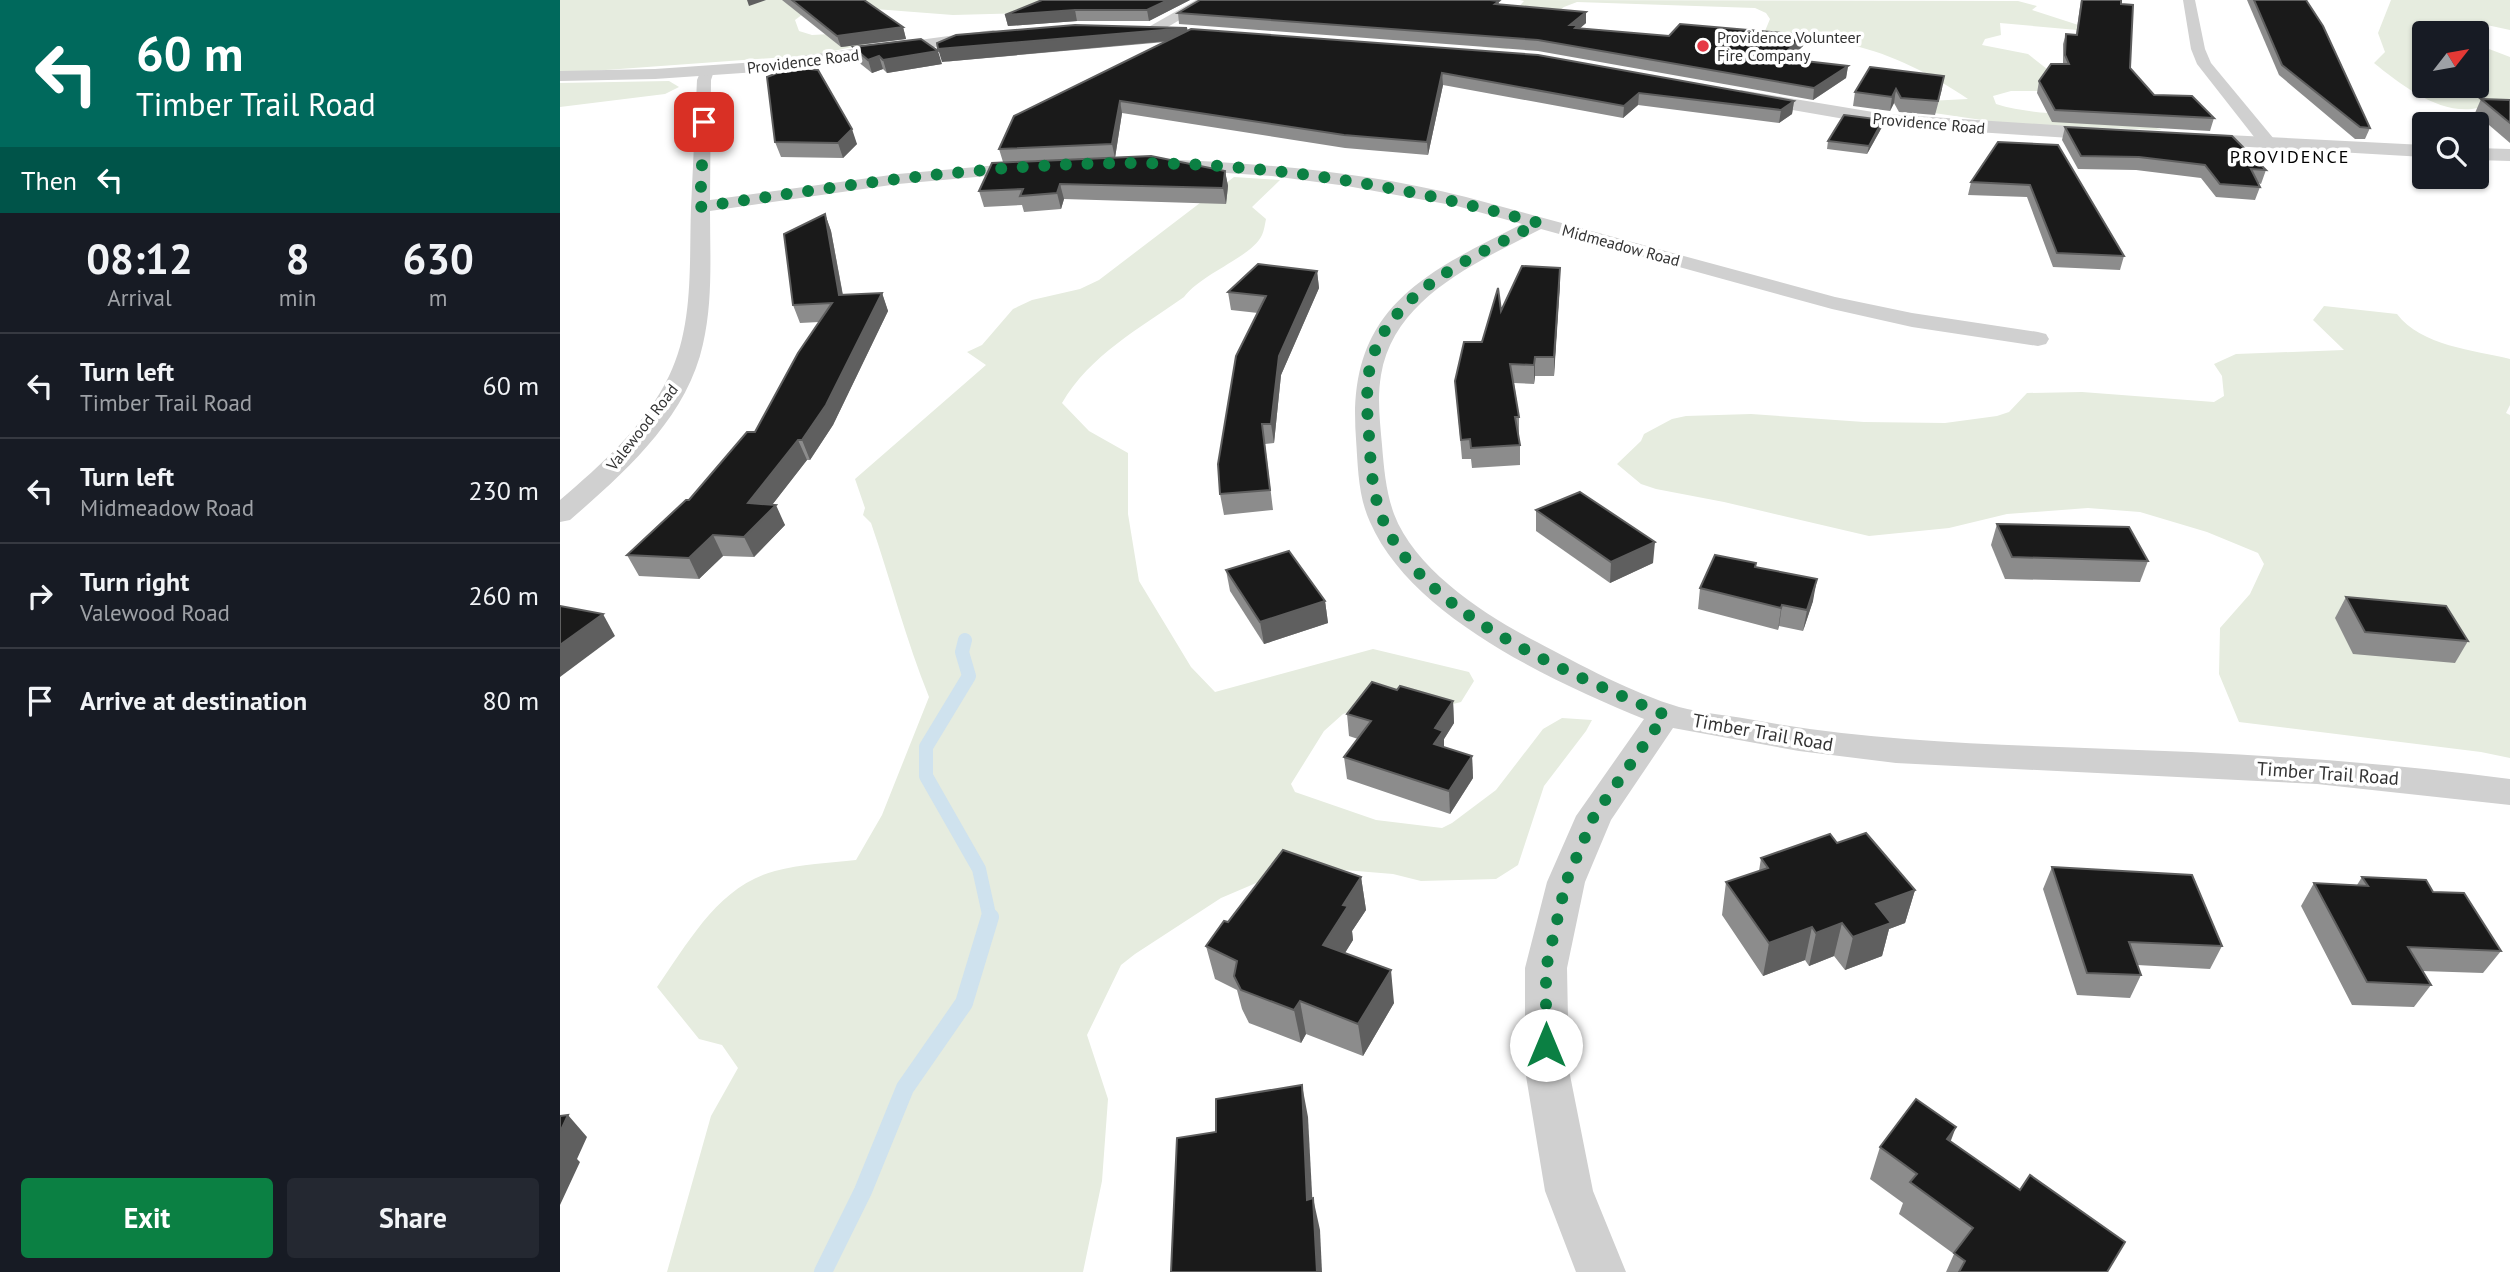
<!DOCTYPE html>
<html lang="en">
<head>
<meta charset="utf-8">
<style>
  body { margin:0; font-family:"PT Sans",sans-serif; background:#242831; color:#f1f3f6; height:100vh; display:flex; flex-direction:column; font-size:26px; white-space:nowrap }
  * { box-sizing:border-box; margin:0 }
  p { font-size:23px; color:#9ea1a6 }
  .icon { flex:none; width:38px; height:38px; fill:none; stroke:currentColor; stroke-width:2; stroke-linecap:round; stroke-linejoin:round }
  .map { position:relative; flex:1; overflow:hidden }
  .sheet { display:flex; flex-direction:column; background:#171b24; width:560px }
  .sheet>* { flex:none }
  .hud { background:#00695c; color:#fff; overflow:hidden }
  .needle { width:46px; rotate:59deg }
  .controls { position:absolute; left:1852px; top:21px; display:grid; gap:14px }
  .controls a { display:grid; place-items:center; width:77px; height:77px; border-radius:7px; background:#171b24; box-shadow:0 2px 5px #0004; font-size:35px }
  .pin { position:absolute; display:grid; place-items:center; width:60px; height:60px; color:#fff; margin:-30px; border-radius:14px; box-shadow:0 4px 10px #0006 }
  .me { position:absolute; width:77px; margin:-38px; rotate:0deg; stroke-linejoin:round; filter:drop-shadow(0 0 5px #0008) }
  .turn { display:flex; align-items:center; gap:24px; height:147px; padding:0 21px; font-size:32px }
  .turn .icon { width:91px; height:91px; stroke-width:2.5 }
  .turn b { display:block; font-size:49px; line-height:60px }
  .then { display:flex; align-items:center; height:66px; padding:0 21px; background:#0003; gap:14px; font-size:26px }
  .eta { display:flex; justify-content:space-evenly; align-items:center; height:119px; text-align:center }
  .eta b { font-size:42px; font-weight:700; line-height:49px }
  .button { display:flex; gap:14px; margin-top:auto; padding:14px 21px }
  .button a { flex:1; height:80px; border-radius:7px; background:#0b8043; color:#fff; font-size:28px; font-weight:700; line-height:80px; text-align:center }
  .button a+a { background:#242831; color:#f1f3f6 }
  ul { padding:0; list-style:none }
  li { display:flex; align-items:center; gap:21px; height:105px; padding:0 21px; border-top:2px solid #363941 }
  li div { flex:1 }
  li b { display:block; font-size:26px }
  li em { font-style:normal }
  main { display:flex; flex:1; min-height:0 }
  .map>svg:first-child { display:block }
  .green { fill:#e6ecdf }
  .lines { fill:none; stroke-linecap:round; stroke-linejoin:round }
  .stream-far1 { stroke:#cfe2ee; stroke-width:14 }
  .stream { stroke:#cfe2ee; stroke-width:18 }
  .minor { fill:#d0d0d0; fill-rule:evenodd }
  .tertiary { fill:#d0d0d0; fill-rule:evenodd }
  .wall { fill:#8c8c8c }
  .shaded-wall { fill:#5f5f5f }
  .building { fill:#1a1a1a; stroke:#5f5f5f; stroke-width:2 }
  .route { stroke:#0b8043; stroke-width:12; stroke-dasharray:0 21.6 }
  .poi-dot { fill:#e63946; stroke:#fff; stroke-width:2.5 }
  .labels { text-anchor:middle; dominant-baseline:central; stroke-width:7; stroke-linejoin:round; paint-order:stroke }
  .far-poi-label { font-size:16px; fill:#333; stroke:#fff; text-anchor:start }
  .far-street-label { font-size:16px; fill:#333; stroke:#fff }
  .far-neighbourhood-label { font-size:18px; letter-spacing:2px; fill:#000; stroke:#fff }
  .street-label { font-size:19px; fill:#333; stroke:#fff }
</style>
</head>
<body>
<main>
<section class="sheet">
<div class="hud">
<div class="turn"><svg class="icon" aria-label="left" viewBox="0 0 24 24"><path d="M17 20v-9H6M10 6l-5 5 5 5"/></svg><div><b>60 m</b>Timber Trail Road</div></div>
<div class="then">Then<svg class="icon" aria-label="left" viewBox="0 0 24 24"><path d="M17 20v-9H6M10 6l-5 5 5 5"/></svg></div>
</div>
<div class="eta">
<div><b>08:12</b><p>Arrival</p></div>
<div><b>8</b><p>min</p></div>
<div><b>630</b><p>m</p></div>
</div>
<ul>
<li><svg class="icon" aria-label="left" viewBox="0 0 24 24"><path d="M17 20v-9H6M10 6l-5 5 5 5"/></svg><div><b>Turn left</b><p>Timber Trail Road</p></div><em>60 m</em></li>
<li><svg class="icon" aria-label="left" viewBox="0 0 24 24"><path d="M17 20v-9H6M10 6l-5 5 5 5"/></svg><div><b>Turn left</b><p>Midmeadow Road</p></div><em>230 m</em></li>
<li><svg class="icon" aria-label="right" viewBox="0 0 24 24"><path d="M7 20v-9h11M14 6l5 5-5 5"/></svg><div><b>Turn right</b><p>Valewood Road</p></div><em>260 m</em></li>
<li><svg class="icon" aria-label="arrive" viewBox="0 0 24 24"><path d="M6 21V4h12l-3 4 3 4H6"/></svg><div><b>Arrive at destination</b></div><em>80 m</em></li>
</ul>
<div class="button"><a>Exit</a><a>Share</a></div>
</section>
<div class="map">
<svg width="1950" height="1272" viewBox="0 0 1950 1272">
  <rect width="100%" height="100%" fill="#fff"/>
  <g class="green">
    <path d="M0,0h501l-37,13 -71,2 -78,-6 -72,5 -8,6 4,11 13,4 55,-3 24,7 -77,16 -222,16h-32z"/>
    <path d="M960,0l498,1 19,5 -5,4 68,22 -100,-9 1,12 -16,4 -3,6 46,9 19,15 82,10 -65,12h-53l-18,5 3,8c54,17 114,3 166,26l-146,-5 -82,-12 -6,-12 40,-2c-35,-24 -76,-45 -117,-54 -29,-6 -58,-4 -86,-14l5,-12 -4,-6 -11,-5 -178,-6 -13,5 -57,42 -25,-2 42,-46z"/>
    <path d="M1831,0h119v30l-37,-8 -12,3 -4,8h-33v53h52v-42l34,13v45c-13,-1 -25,5 -38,7 -35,4 -72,-25 -98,-46l11,-11 -7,-19z"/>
    <path d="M109,81l10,6 -14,7 -105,13v-24z"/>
    <path d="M674,177l46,3 -28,27 14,12c-1,5 -2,12 -4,16 -10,22 -60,38 -78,62 -44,31 -94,58 -122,106l27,28 39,22v61l11,67 52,86 24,25 158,-43 96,23 5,9 -13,21 -8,2 -60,-9 -50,19 -19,17 -33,53 4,8 81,28 66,8 10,-5 44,-33 47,-61 19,-11 30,2 -6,11 -42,55 -26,79 -22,14 -75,2 -28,-7 -85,-7 -24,4 -63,27 -86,56 -14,11 -34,70 21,64 -6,82 -19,91h-416l44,-156 27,-48 -16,-23 -23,-6 -42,-52c32,-45 61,-101 118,-116 25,-7 55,-8 81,-11l26,-45 47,-118c-23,-57 -38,-116 -58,-174l-8,-8 2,-7 -10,-29 131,-114 -19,-13 15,-7 31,-36 19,-9 48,-11 19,-9z"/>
    <path d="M1764,306l73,8c24,32 77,36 113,45v46l-4,8 4,2v343l-29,-6 -242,-30 -20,-48 1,-46 30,-34 14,-30 -6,-11 -51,-21 -67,-20 -52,-4 -81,6 -58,14 -80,8 -145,-34 -68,-13 -15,-5 -24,-20 24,-23 3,-7 28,-15 14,-3 65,-2 113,8 81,1 52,-7 12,-4 18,-19 55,-1 132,10 10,-6 -2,-20 -8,-12 22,-10 108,-4 -31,-30z"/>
  </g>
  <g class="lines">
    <path class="stream-far1" d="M405,640l-3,12 7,24 -43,71v29l53,93 11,50"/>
    <path class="stream" d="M263,1272l40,-81 42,-103 59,-85 26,-86"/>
    <g class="minor">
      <path d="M1623,0h12l10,49 6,14 63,76 2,4 -2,4h-12l-65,-83 -6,-15z"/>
      <path d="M147,67l7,4 -3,9 -1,120 188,-26 134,-12 9,5 -9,5 -134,12 -188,27c0,44 3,90 -7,133 -16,74 -79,129 -133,176l-10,2v-22c41,-35 85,-74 109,-124 25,-51 20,-113 22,-168 2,-42 4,-86 6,-128l5,-12z"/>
      <path d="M597,159c104,4 209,13 309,38l369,100 77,16 126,19 8,2 3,5 -3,5 -8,2 -126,-19 -80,-18 -291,-80c-63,33 -147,68 -160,146 -4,24 -1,47 1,70 2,24 4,47 12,69 21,56 92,102 143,128 41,22 98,52 142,65 22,6 46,8 69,12 146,27 295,26 443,33 107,5 213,13 319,27v26l-193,-21 -421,-21 -97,-12 -126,-23 -62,92 -26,62 -18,86 2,102 24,121 33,81h-50l-31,-81 -20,-121v-102l22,-86 29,-66 68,-97c-90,-37 -233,-102 -274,-197 -12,-26 -12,-55 -14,-83 -10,-129 64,-164 166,-215l-65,-18 -110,-20 -75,-10 -121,-8 -3,-4 3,-4z"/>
    </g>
    <g class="tertiary">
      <path d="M636,0h18l-55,32 -6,2 -8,-5z"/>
      <path d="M433,30l6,2 2,3 -2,3 -242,34 -102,7 -95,2v-10l95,-2 102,-7z"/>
      <path d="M1181,90l144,24 231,15 7,2 3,4 -3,4 -7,2 -231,-15 -151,-26 -2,-4z"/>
      <path d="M1627,133l237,12v12l-244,-14 -3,-4 3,-4z"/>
      <path d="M1916,148l34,1v12l-34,-1z"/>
    </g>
  </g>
  <g class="wall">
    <path d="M222,0h82l39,27 3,12 -65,8z"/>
    <path d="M630,0l-41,21h-72l-69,5 -3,-11z"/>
    <path d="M1521,0h40l9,68 24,27 60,23 -4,13 -158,-9 -15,-29 2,-12 24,-17v-20l3,-10 10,1z"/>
    <path d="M1687,0h59l64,128 -5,11h-10l-76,-64z"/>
    <path d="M939,1v3l87,8v11l-6,5 89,8 136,-1 -2,11 -14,13 59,7 -2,12 -33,22 -275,-49 -359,-27 -1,-11z"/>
    <path d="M627,28l1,3 606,70 -2,13 -13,9 -141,-18 -15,13 -180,-33 -15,70 -83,-7 -223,-35 -7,45 -112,4 -4,-13 166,-107 -223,20z"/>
    <path d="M293,47l89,17 -55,9 -4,-4 -11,4 -15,-12z"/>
    <path d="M1310,67l72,22 -7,26 -36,-3 -5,-9 -4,8 -37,-5 2,-14z"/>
    <path d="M207,77l90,67 -14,14 -62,-1 -6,-15z"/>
    <path d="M1921,99l29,1v43l-35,-30z"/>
    <path d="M1323,120l-1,7 -15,27 -40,-5 1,-8z"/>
    <path d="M1505,127l201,43 -5,14 -3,-1 2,4 -5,13 -39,-3 -15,-19 -65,-8 -58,-1 -16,-29z"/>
    <path d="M1438,142l126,114 -4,14 -67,-3 -26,-70 -59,-2 3,-13z"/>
    <path d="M432,163l233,8 3,15 -2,18 -162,-5 -3,10 -37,3 -2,-7 -38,2 -5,-16z"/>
    <path d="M265,214l6,17 12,64 39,-2 6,18 -55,114 -23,35h-3l-35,45 13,20 -31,32 -31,-1 -24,23 -60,-3 -12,-21 62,-55 66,-68 64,-110 -19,1 -7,-18z"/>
    <path d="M1000,268l-6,108h-19l-1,8 -20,-1 5,34v20h-1l2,8v20l-48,3 -1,-9h-9l-7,-78 46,-70z"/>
    <path d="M757,271l2,17 -38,87 -7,68 -9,1 8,66 -49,5 -4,-21 38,-181 -27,-3 -3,-18z"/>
    <path d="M976,510l117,53 -43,20 -74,-52z"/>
    <path d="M1437,524l151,37 -8,21 -135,-3 -14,-34z"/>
    <path d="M1196,563v4l57,34 -10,30 -24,-5 -1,4 -80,-21 2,-21z"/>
    <path d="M666,570l99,31 3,22 -64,21 -34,-53z"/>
    <path d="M1786,597l122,44 -13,22 -102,-9 -18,-36z"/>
    <path d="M837,690l56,11 1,22 -10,16v8l28,9 1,22 -23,36 -103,-35 -3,-22 14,-18 -9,-3 -2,-22z"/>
    <path d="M1277,843l78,47 -10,33 -16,6 -7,27 -37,14 -11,-14 -25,10 -4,-6 -42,16 -41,-61 4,-33 33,-11 2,-13z"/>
    <path d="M1492,867l170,79 -12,23 -73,-4 4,10 -11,23 -53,-3 -34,-106z"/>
    <path d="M801,877l5,33 -14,21 1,9 -8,13 49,50 -31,53 -57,-22 -5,9 -52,-20 -7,-14 -5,-19 -22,-11 -9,-33z"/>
    <path d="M1802,877l71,15 68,59 -18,22 -61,-2 9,14 -17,22 -62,-2 -51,-99 13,-23 43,2z"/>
    <path d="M1391,1142l156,130h-161l8,-18 -55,-40 4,-11 -33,-24 10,-32z"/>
  </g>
  <g class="shaded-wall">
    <path d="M187,0h19l-17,6z"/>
    <path d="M608,0h22l-41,21 -2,-11z"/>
    <path d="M515,10l2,11 -69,5 -3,-11z"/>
    <path d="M1026,12v11l-8,7 -8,-5z"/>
    <path d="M343,27l3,12 -65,8 -4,-11z"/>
    <path d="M627,28l2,11 -247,23 -4,-13z"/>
    <path d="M1245,35l-2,11 -25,24 1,-12z"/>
    <path d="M378,51l4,13 -55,9 -4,-13z"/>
    <path d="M319,56l4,13 -11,4 -4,-13z"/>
    <path d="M1288,66l-2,12 -33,22 1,-12z"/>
    <path d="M882,73l1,12 -15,70 -1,-13z"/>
    <path d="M1336,89l-2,14 -4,8 2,-14z"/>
    <path d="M1079,93l-1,12 -15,13 1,-12z"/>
    <path d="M560,101l2,12 -7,45 -3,-14z"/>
    <path d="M1234,101l-2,13 -13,9 2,-13z"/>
    <path d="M1323,120l-1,7 -15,27 2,-8z"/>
    <path d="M292,129l5,15 -14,14 -5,-15z"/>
    <path d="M665,171l3,15 -2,18 -3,-16z"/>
    <path d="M500,184l4,15 -3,10 -4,-16z"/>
    <path d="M265,214l6,17 15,82 -7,-18z"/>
    <path d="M1000,268v18l-6,90v-19z"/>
    <path d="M757,271l2,17 -38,87 -7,68 -3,-19 8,-68z"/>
    <path d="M322,293l6,18 -55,114 -23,35 -8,-20z"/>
    <path d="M975,357v19l-1,8v-19z"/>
    <path d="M238,440l9,20 -49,63 18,-18 9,20 -31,32 -10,-20 4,-34z"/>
    <path d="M153,535l10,21 -24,23 -10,-21z"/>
    <path d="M1095,542l-2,21 -43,20 1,-21z"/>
    <path d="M1257,579l-4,22 -10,30 4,-21z"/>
    <path d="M765,601l3,22 -64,21 -4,-22z"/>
    <path d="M1222,605l-3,21 -1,4 3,-22z"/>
    <path d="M43,614l12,22 -55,41v-32z"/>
    <path d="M893,701l1,22 -10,16v14l-10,-9 1,-16z"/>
    <path d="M912,756l1,22 -23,36 -1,-23z"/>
    <path d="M801,877l5,33 -14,21 1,9 -24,38 -6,-33 20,-40z"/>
    <path d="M1355,890l-10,33 -16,6 -7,27 -37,14 8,-33 23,-33z"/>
    <path d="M1282,923l-8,33 -25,10 7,-33z"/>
    <path d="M1252,927l-7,33 -42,16 6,-33z"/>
    <path d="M831,970l3,33 -31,53 -5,-32z"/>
    <path d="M740,1001l6,33 -5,9 -7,-33z"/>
    <path d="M742,1085l6,32 6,114 -7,-31z"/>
    <path d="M8,1115l19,22 -10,22 3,3 -20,43v-73z"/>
    <path d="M1396,1127l-12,32 3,-20z"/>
    <path d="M753,1198l7,32 2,42h-5z"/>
  </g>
  <g class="building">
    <path d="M232,0h72l39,27 -66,9z"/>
    <path d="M482,0h126l-21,10h-72l-70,5z"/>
    <path d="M640,0h290l9,1 -4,3 91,8 -16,13h8l-3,3 94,8 11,-12 125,11 -26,23 69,8 -34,22 -276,-48 -360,-27z"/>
    <path d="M1522,0h39v4l12,1 -3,63 24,27 38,1 22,22 -159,-8 -16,-29 12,-17h18l-4,-9 1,-21 11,1z"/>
    <path d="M1694,0h52l17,26 47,102 -10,-1 -78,-62z"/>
    <path d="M515,25l112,3 -249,21 -1,-6 19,-8z"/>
    <path d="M631,29l347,26 256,46 -13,9 -142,-17 -15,13 -182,-33 -15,69 -83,-7 -224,-34 -8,43 -113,5 15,-33z"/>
    <path d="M361,39l17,12 -55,9 -4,-4 -11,4 -15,-13z"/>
    <path d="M233,67l25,3 34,59 -14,14 -63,-1 -8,-65z"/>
    <path d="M1310,67l74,9 -6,25 -37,-3 -5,-9 -4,8 -37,-5z"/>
    <path d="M1921,99l29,1v23z"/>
    <path d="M1284,115l39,5 -14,26 -41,-5z"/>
    <path d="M1505,127l167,9 34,34 -15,-1 9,18 -40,-3 -15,-19 -66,-8 -58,-1z"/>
    <path d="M1438,142l60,3 66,111 -67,-3 -27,-68 -59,-3z"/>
    <path d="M591,156l74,15 -2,17 -163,-4 -3,9 -37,3 3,-7 -44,2 13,-28z"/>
    <path d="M265,214l14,81 43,-2 -56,112 -24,35h-4l-50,63 28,2 -32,32 -31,-2 -24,23 -62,-3 59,-55h3l58,-68h8l43,-79 34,-50 -39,2 -9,-71z"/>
    <path d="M698,264l59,7 -38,85 -8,68h-9l8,66 -50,4 -2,-30 18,-108 30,-60 -38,-4z"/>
    <path d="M962,266l38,2 -6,89h-19l-1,8 -24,-1 9,53h-4l5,28 -49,3 -1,-9 -9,1 -6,-59 9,-39h18l16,-54 3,23z"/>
    <path d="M1020,492l75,50 -44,20 -75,-52z"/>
    <path d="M1437,524l132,3 19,34 -136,-4z"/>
    <path d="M729,551l36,50 -65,21 -34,-52z"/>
    <path d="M1155,555l41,8 -1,4 62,12 -10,31 -25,-5 -1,3 -81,-20z"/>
    <path d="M1786,597l100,9 22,35 -103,-9z"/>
    <path d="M0,606l43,8 -43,31z"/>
    <path d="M812,682l25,8 3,-4 53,15 -18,27 8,3 -9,13 38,12 -23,35 -105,-34 27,-36 -24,-7z"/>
    <path d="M1306,833l49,57 -39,14 15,19 -38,14 -11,-14 -26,10 -4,-6 -43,16 -43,-61 42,-14 -7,-10 69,-24 7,9z"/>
    <path d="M723,850l78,27 -18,28 5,1 -25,39 68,25 -33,54 -58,-23 -6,9 -53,-20 -7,-14 3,-15 -31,-15 18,-25 4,1z"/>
    <path d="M1492,867l140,8 30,71 -93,-4 12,33 -54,-2z"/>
    <path d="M1802,877l64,3 7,12 31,1 37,58 -93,-4 23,38 -64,-3 -53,-99 54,3z"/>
    <path d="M742,1085l5,115 6,-2 4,74h-146l6,-134 39,-6v-33z"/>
    <path d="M1356,1099l40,28 -9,12 73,51 10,-15 95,67 -18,30h-148l6,-11 -11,-8 19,-25 -63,-46 7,-8 -37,-27z"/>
    <path d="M8,1115l-8,17v-16z"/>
  </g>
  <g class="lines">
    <path class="route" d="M144,122l-4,85c172,-26 347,-53 521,-41 109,8 213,28 318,57 -63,33 -156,69 -170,149 -3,22 -2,42 0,64 2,32 3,63 18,93 46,91 189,146 278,186l-71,101 -28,66 -20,86v77"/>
  </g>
  <circle class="poi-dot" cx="1143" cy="46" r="7"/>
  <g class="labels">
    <g class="far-poi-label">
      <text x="1157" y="37">Providence Volunteer<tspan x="1157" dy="18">Fire Company</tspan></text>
    </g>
    <g class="far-street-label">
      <text transform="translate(243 61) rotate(-7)">Providence Road</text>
      <text transform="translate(1369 123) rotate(5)">Providence Road</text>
      <text transform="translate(1061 245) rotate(15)">Midmeadow Road</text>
      <text transform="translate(82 427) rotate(-52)">Valewood Road</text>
    </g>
    <g class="far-neighbourhood-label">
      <text x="1730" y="156">PROVIDENCE</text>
    </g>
    <g class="street-label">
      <text transform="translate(1203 732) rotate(10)">Timber Trail Road</text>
      <text transform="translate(1768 773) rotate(4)">Timber Trail Road</text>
    </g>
  </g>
</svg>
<div class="controls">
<a><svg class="needle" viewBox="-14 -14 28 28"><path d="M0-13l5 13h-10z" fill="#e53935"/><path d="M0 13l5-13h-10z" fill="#9ea1a6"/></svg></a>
<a><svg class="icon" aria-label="search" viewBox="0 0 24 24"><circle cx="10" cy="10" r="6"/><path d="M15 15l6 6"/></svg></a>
</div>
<div class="pin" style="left:144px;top:122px;background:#d93025"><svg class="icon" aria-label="arrive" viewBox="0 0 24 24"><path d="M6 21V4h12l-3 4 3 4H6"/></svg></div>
<svg class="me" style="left:986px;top:1045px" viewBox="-20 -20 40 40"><circle r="19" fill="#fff"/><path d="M0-13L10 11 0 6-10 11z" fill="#0b8043"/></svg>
</div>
</main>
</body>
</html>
